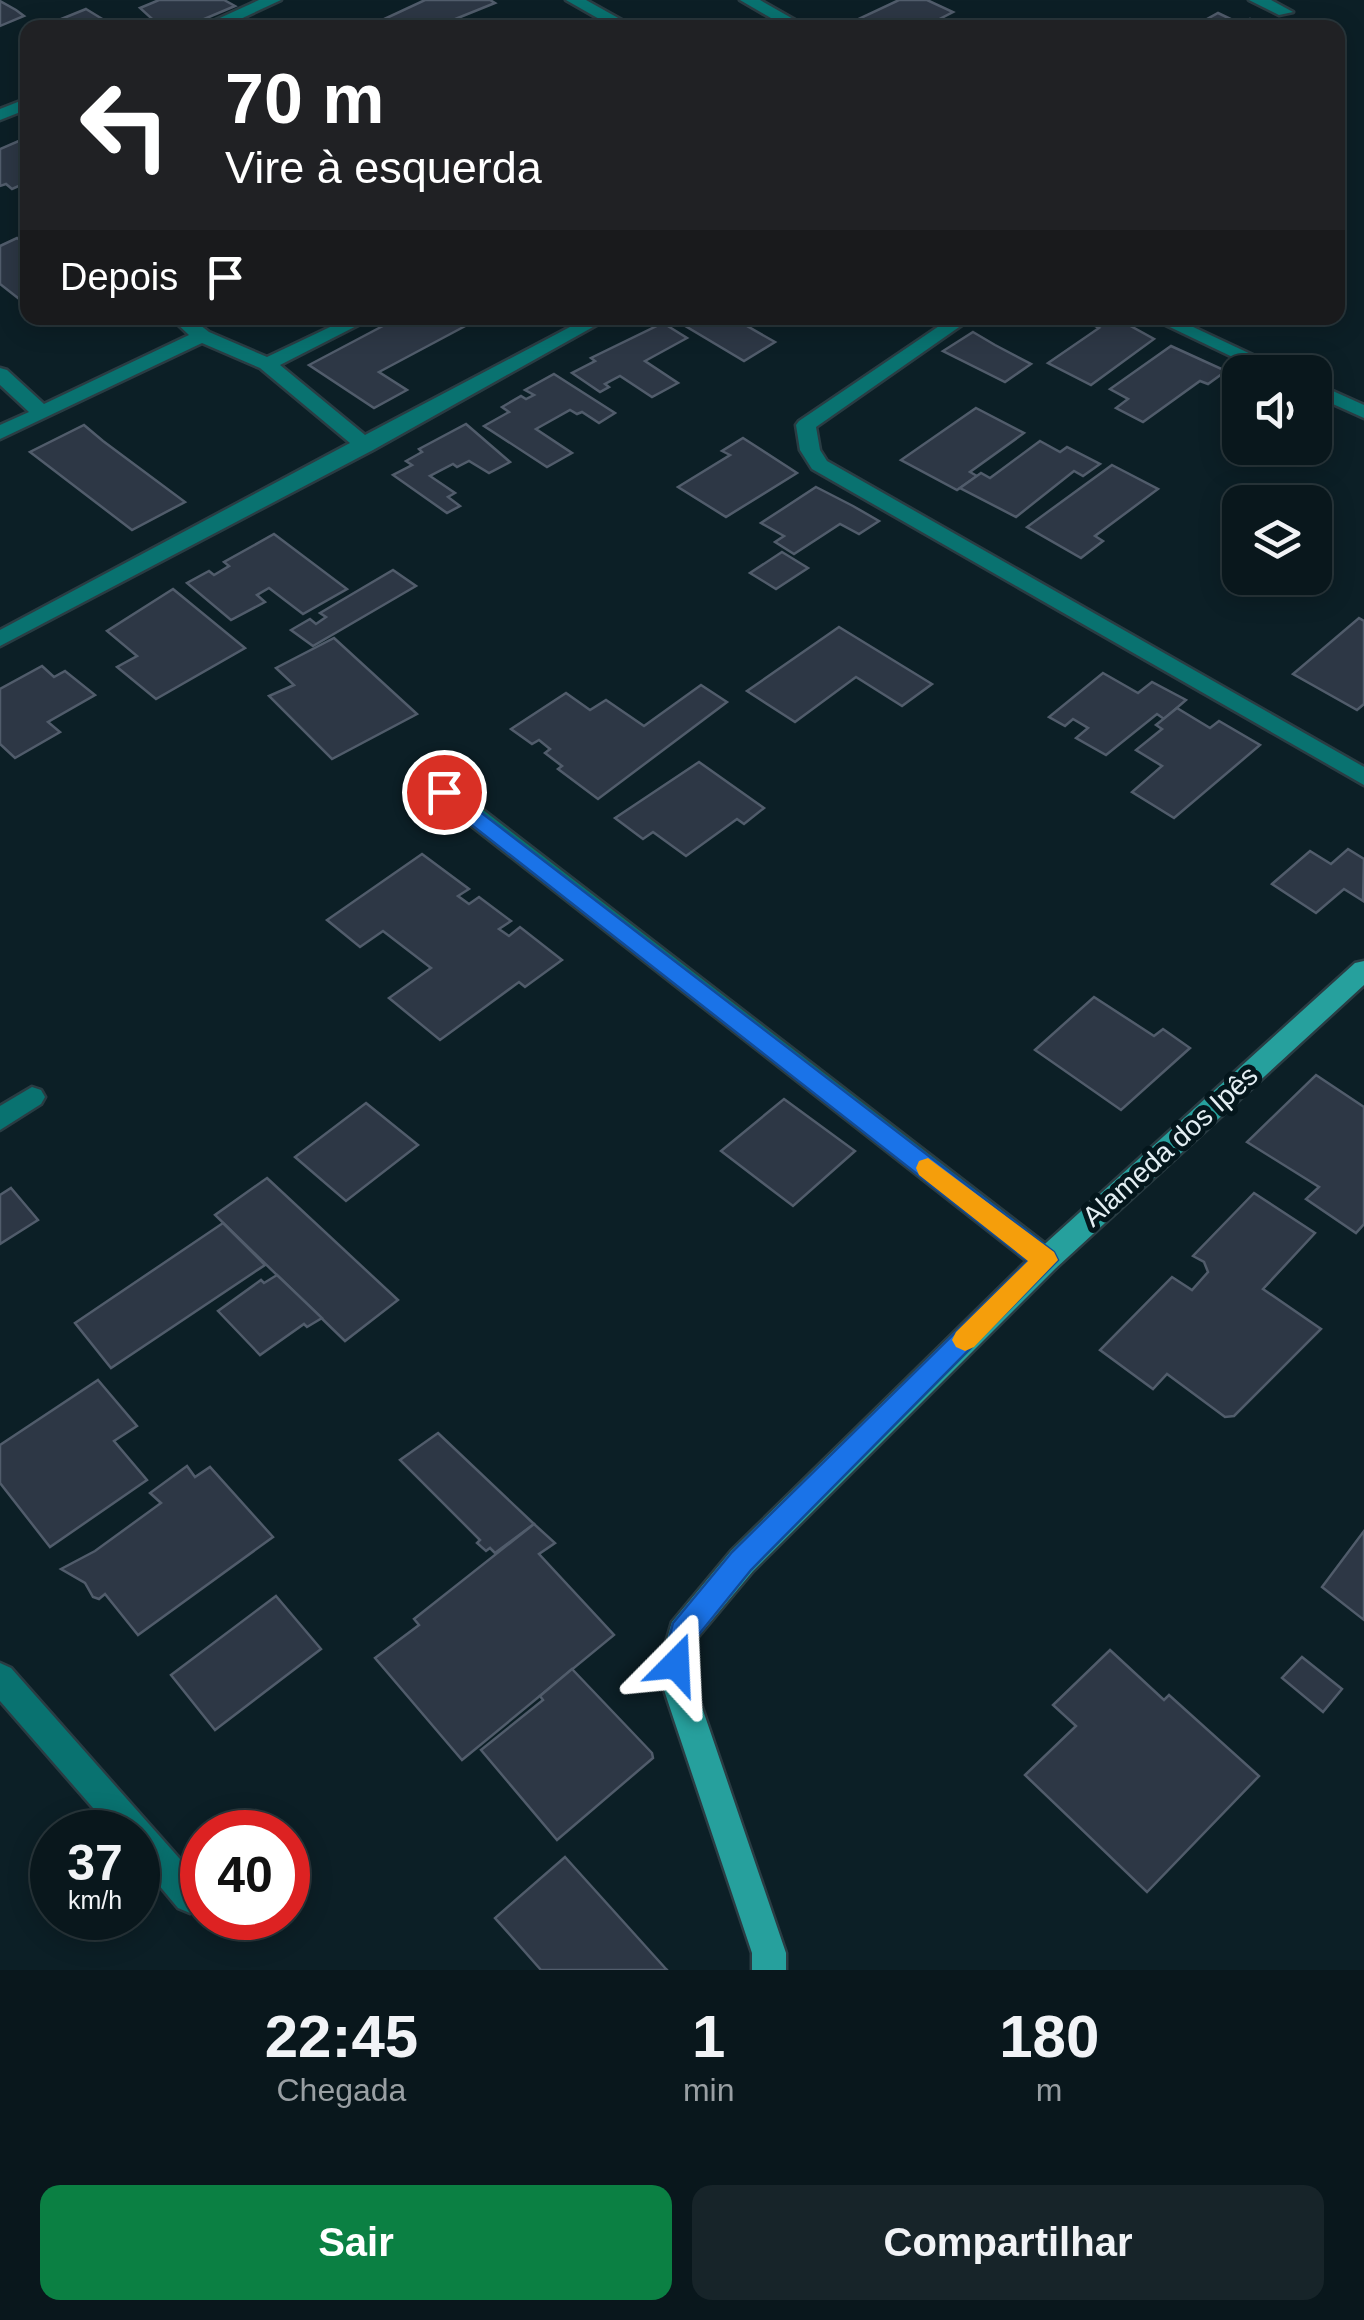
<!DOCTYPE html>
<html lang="pt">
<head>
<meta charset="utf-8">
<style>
  body { margin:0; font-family:Arial,sans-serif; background:#172429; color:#f1f3f6; height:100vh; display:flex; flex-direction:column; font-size:38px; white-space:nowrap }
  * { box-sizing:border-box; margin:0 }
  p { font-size:32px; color:#999fa3 }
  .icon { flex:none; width:55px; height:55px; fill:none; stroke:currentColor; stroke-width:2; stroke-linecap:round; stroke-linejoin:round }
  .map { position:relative; height:1970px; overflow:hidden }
  .details { display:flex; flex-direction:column; background:#09171c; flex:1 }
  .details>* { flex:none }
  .top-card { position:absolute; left:20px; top:20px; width:1325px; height:305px; border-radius:20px; box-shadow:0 5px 25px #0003,0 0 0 2px #29363b; background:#202124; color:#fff; overflow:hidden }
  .fabs { position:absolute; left:1222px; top:355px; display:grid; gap:20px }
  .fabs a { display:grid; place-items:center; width:110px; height:110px; border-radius:20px; background:#09171c; box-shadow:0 5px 25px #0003,0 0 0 2px #29363b; font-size:50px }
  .speed { position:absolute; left:30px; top:1810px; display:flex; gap:20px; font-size:50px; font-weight:700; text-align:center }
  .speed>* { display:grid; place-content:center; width:130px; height:130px; border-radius:50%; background:#09171c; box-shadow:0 5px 25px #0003,0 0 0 2px #29363b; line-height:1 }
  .speed small { font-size:25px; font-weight:400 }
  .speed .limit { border:15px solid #d22; background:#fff; color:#111 }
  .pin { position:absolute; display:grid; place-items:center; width:85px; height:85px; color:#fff; margin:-42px; border:5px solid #fff; border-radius:50%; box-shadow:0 2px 10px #0007 }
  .me { position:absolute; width:110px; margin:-55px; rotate:21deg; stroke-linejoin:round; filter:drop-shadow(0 0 8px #0008) }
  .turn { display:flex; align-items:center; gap:35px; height:210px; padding:0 40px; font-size:45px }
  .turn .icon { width:130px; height:130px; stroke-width:2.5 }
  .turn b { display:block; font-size:70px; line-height:85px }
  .then { display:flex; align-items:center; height:95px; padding:0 40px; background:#0003; gap:20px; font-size:38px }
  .eta { display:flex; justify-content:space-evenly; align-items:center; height:170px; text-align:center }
  .eta b { font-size:60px; font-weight:700; line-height:70px }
  .primary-button { display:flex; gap:20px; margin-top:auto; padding:20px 40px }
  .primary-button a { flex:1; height:115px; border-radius:20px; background:#0b8043; color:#fff; font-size:40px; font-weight:700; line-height:115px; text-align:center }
  .primary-button a+a { background:#172429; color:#f1f3f6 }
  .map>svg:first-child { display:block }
  .building { fill:#2d3745; stroke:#515c6b; stroke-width:2.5 }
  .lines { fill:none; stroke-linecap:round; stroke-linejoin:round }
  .lane-casing { stroke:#2a3c43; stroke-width:5 }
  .street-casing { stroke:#2a3c43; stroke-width:5 }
  .secondary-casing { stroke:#2a3c43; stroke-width:5 }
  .lane { fill:#097270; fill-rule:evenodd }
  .street { fill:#097270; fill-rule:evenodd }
  .secondary { fill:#26a09d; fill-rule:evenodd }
  .route { fill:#1a73e8; stroke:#114b97; stroke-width:2.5 }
  .slow { fill:#f59e0b }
  .labels { text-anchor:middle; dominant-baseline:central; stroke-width:10; stroke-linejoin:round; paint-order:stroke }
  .street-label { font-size:28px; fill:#e3eef3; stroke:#04161c }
</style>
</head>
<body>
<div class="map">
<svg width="1364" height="1970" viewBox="0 0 1364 1970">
  <rect width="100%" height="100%" fill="#0c1f26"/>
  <g class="building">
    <path d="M159,0h65l11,6 -52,22h-21l-22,-20z"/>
    <path d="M425,0h65l5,3 -52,21 2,4h-80z"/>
    <path d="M899,0h28l26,12 -31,16h-59l-11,-6z"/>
    <path d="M0,1l16,9 8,6 -24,10z"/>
    <path d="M86,9l31,19h-78z"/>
    <path d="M1218,13l23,11 9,-5 20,9h-68l4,-3 -6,-2z"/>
    <path d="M28,137v45l-16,7 -6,-5 -6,2v-37z"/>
    <path d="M17,238l11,8v48l-10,4 -18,-14v-38z"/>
    <path d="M398,318h61l10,6 -90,48 28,18 -33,18 -65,-43z"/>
    <path d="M693,318h40l42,24 -31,19 -62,-37z"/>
    <path d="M1099,318h17l38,21 -63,46 -43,-22 51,-35 -8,-4z"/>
    <path d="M663,323l24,15 -42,23 33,22 -26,14 -32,-21 -15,8 4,3 -9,5 -28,-19 23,-12 -4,-3z"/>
    <path d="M973,332l22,13 36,19 -26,18 -62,-31z"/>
    <path d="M1171,346l55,25 -18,13 -8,-3 -57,41 -27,-14 12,-9 -18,-10z"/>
    <path d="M554,374l61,39 -16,10 -17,-11 -5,2 -7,-4 -34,19 36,24 -25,14 -63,-41 25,-14 -7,-5 19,-11 5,3 8,-4 -9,-5z"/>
    <path d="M976,408l48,25 -54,39 7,4 -20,14 -56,-30z"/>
    <path d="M466,424l44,38 -21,11 -20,-12 -12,6 -4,-3 -23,12 25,17 -7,4 12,9 -13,7 -54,-38 19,-10 -6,-4 16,-9 -3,-3z"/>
    <path d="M84,425l19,16 82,61 -53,28 -102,-78z"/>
    <path d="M743,438l54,35 -71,44 -48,-30 52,-32 -8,-4z"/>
    <path d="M1040,441l20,11 7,-5 33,17 -17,12 -9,-5 -58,46 -56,-29 21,-15 9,5z"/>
    <path d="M1112,465l46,24 -63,47 8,5 -22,17 -54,-31z"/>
    <path d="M816,487l37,19 26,15 -20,13 -19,-10 -46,30 -19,-12 9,-6 -23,-13z"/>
    <path d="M274,534l73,55 -44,25 -34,-26 -12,7 8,7 -34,18 -44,-37 22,-12 5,4 15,-9 -5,-4z"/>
    <path d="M782,552l26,16 -32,21 -26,-16z"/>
    <path d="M393,570l23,16 -103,60 -22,-16 19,-11 6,5 10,-7 -6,-4z"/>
    <path d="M173,589l72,59 -89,51 -39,-32 20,-11 -30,-25z"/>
    <path d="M1359,618l5,3v83l-7,6 -64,-36z"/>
    <path d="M839,627l93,57 -30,22 -46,-29 -61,45 -48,-31z"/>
    <path d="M334,638l83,76 -85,45 -63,-63 25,-11 -18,-17z"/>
    <path d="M42,666l12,11 11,-6 30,24 -47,27 12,10 -45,26 -15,-14v-55z"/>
    <path d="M1103,673l35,20 14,-11 34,18 -22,19 -7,-5 -51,41 -30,-17 12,-10 -15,-9 -8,7 -16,-9z"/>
    <path d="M701,685l26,17 -129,97 -40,-30 4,-3 -17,-13 5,-4 -11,-9 -7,4 -21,-15 55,-36 24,17 16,-10 38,26z"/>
    <path d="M1177,708l33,20 9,-7 41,24 -86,73 -42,-26 30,-26 -26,-16 26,-21 -6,-4z"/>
    <path d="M699,762l65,46 -20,16 -7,-5 -51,37 -33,-24 -10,7 -28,-21z"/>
    <path d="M1348,849l16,10 -1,42 -19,-12 -28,24 -44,-29 38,-33 21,13z"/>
    <path d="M422,854l47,35 -11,7 11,8 10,-7 32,24 -12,8 10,7 11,-9 42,33 -37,27 -6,-5 -79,58 -51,-42 42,-30 -48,-37 -23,16 -33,-27z"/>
    <path d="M1094,997l60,39 9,-7 27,19 -69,62 -86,-60z"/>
    <path d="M1316,1075l48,32v117l-8,9 -50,-34 13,-12 -72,-45z"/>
    <path d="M784,1099l71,52 -62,55 -72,-55z"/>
    <path d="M366,1103l52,42 -72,56 -51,-44z"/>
    <path d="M267,1178l131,122 -53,41 -130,-126z"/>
    <path d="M11,1188l27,32 -38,24v-49z"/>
    <path d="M1254,1193l61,40 -52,56 58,40 -87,87 -9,1 -58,-43 -14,15 -53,-39 72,-73 20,13 16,-18 -4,-10 -11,-6z"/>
    <path d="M223,1223l42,42 -154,103 -36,-45z"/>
    <path d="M277,1275l45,43 -15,9 -3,-3 -44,31 -42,-44 43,-31 3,3z"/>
    <path d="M98,1380l39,46 -23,15 33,39 -97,67 -50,-64v-38z"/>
    <path d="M438,1433l96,91 -39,29 -5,-5 -4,3 -9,-8 3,-3 -80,-80z"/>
    <path d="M187,1466l8,11 15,-10 63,70 -135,98 -33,-41 -6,5 -6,-2 -8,-14 -24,-14 34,-18 66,-48 -11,-10z"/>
    <path d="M534,1524l21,19 -16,11 75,81 -152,125 -87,-102 44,-33 -5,-6z"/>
    <path d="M1364,1531v89l-42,-33z"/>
    <path d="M276,1596l45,53 -106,81 -44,-55z"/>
    <path d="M1110,1650l54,50 5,-5 90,81 -112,116 -122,-117 51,-49 -23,-21z"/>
    <path d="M1302,1657l40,32 -19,23 -41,-34z"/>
    <path d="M572,1669l80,84 1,5 -96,82 -76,-90 62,-50 -3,-4z"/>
    <path d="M565,1857l101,112 1,1h-126l-46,-52z"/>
  </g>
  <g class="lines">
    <g class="lane-casing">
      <g id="lane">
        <path d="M259,0h22l-60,28h-23z"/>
        <path d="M566,0h20l50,28h-21z"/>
        <path d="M28,98v11l-28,11v-11z"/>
        <path d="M171,318h20l18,14 58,25 82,-39h23l-92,47 85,70 222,-117h22l-236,132 -373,196v-16l350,-187 -90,-75 -58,-25 -202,96v-14l29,-13 -29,-27v-17l7,2 37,34 145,-69z"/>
      </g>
    </g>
    <g class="street-casing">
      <g id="street">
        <path d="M740,0h20l49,28h-21z"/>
        <path d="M1249,0h22l22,12 -14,3z"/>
        <path d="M951,318h21l-156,109 4,23 7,11 537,306v18l-552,-316 -12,-19 -4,-25 3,-4z"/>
        <path d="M1151,318h23l115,54h-25z"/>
        <path d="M1315,383l49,22v13l-49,-22z"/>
        <path d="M444,784l8,2 604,466 4,8 -4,8 -10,3 -10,-3 -600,-470 -4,-6z"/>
        <path d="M32,1087l9,3 4,7 -4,7 -41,26v-24z"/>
        <path d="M0,1663l11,5 191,216v24l-12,5 -12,-5 -40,-48v-28h-24l-114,-131z"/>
      </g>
    </g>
    <g class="secondary-casing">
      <path id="secondary" d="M1364,961v24l-308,283 -303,303 -56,67 -5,25 2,21 92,269v17h-34v-17l-90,-269 -2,-21 12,-41 59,-71 305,-299 319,-289z"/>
    </g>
    <use href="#lane" class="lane"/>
    <use href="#street" class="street"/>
    <use href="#secondary" class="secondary"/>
  </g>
  <path class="route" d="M444,784l610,468 4,8 -307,310 -55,68 -10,35 -10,4 -10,-4 -4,-9 11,-41 59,-71 296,-291 -592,-464 -3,-5z"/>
  <path class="slow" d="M928,1158l126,94 4,8 -84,87 -9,4 -9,-4 -4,-7 4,-8 72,-71 -109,-86 -3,-7 3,-7z"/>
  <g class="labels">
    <g class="street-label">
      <text transform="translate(1170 1146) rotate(-42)">Alameda dos Ipês</text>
    </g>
  </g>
</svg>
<div class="fabs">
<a><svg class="icon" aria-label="sound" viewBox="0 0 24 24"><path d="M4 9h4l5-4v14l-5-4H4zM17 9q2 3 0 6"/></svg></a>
<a><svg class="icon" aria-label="layers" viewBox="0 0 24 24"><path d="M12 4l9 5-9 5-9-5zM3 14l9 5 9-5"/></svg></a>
</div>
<div class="speed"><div>37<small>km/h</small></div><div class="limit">40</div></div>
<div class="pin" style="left:444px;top:792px;background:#d93025"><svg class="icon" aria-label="arrive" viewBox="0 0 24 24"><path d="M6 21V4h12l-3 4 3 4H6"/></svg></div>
<svg class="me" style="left:676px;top:1664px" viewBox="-20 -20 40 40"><path d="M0-17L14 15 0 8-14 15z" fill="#1a73e8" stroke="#fff" stroke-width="4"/></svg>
<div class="top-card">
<div class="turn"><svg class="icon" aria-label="left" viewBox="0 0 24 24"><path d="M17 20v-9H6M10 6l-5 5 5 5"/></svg><div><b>70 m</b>Vire à esquerda</div></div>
<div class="then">Depois<svg class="icon" aria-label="arrive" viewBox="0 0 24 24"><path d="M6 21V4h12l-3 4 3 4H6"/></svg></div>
</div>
</div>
<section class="details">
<div class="eta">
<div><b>22:45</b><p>Chegada</p></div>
<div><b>1</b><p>min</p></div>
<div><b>180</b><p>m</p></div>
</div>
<div class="primary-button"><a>Sair</a><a>Compartilhar</a></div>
</section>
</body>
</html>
